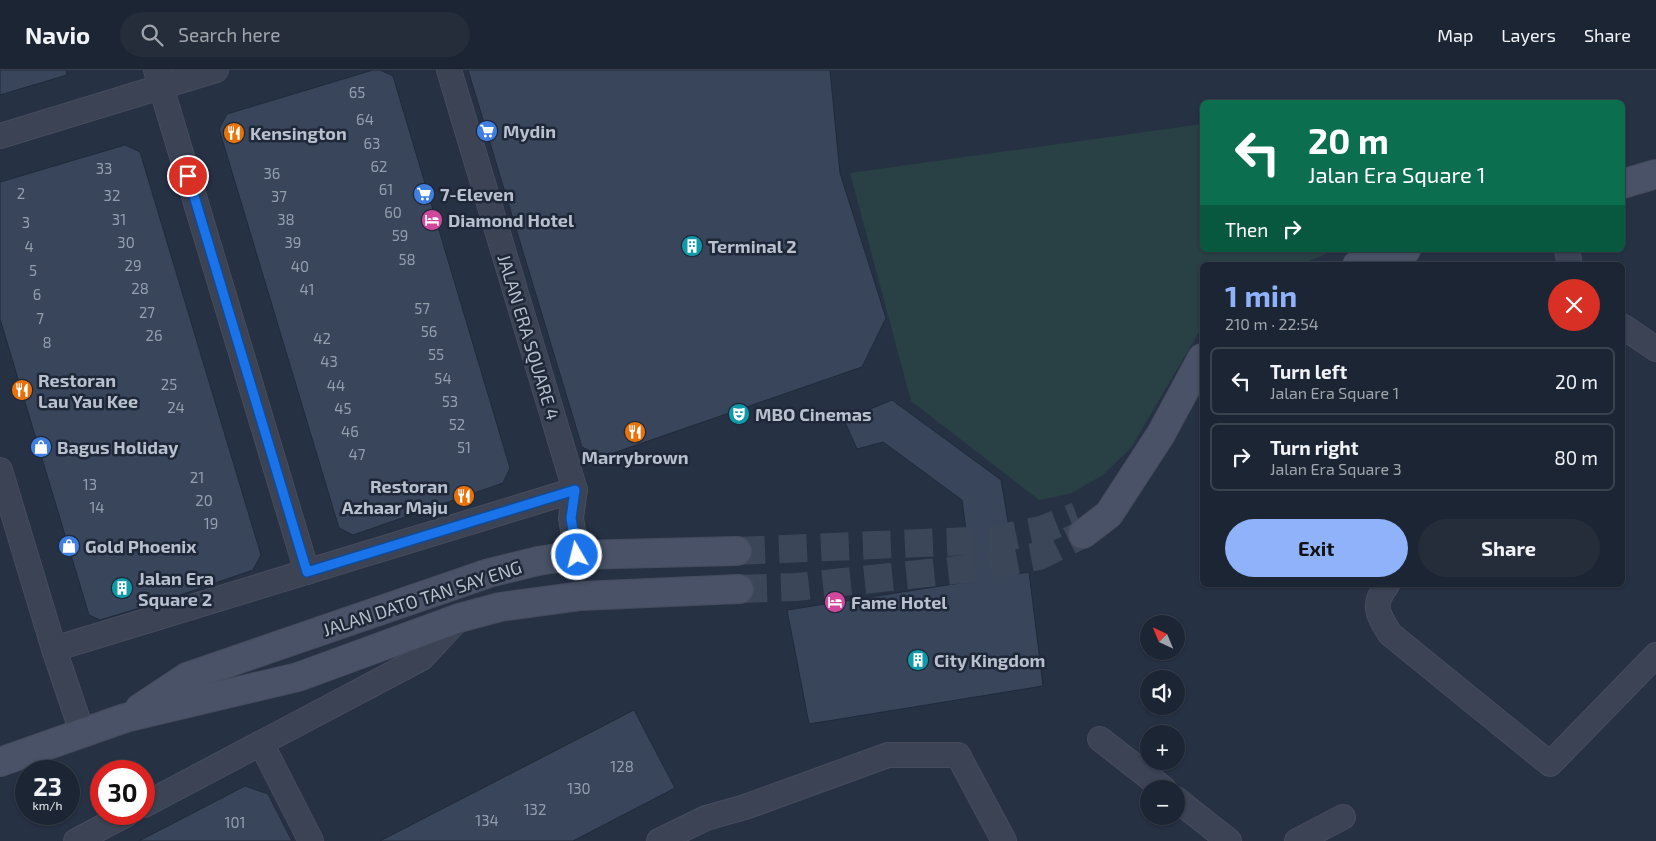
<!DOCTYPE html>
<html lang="en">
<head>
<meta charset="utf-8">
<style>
  body { margin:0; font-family:"Exo 2",sans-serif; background:#252d3b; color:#f1f3f6; height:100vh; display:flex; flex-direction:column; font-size:19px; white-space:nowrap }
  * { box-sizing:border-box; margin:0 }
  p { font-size:16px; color:#a0a5ac }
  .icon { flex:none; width:28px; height:28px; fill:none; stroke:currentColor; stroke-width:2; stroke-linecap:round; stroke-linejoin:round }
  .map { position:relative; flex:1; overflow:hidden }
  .side { position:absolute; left:1200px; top:192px; width:425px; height:325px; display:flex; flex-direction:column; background:#1c2533; border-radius:8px; box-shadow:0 1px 4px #0004,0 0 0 1px #3a424e }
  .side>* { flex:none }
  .hud { position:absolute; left:1200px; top:30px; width:425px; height:152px; border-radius:8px; box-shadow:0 1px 4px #0004,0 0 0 1px #3a424e; background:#0b6e4f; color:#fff; overflow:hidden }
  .needle { width:32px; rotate:316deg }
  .buttons { position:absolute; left:1140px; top:545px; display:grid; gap:10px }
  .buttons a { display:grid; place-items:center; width:45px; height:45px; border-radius:50%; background:#1c2533; box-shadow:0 1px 4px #0004,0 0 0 1px #3a424e; font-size:25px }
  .speed { position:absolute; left:15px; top:690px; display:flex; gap:10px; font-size:25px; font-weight:700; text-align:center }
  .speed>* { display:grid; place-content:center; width:65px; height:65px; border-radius:50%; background:#1c2533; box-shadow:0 1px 4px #0004,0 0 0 1px #3a424e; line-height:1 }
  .speed small { font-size:12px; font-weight:400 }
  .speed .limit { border:8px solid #d22; background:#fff; color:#111 }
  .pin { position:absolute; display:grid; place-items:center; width:42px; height:42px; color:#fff; margin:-21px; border:2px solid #fff; border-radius:50%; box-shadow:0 1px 5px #0007 }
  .me { position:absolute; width:55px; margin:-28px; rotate:352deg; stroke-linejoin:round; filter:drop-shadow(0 0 4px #0008) }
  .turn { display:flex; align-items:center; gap:18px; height:105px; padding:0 25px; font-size:22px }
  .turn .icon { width:65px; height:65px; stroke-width:2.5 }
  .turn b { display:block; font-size:35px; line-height:42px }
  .then { display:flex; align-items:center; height:48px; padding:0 25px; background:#0003; gap:10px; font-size:19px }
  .round { display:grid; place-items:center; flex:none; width:52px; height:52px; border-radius:26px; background:#252d3b }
  .headline { display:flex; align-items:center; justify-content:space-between; height:85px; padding:0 25px }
  h1 { font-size:30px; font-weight:700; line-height:38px; color:#8fb2fb }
  .action { display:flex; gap:10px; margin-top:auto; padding:10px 25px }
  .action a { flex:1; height:58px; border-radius:30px; background:#8fb2fb; color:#111; font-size:20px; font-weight:700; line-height:58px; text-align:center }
  .action a+a { background:#252d3b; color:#f1f3f6 }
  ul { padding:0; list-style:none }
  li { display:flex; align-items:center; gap:15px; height:68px; margin:0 10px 8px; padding:0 15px; border:2px solid #3a424e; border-radius:8px }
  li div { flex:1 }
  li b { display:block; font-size:19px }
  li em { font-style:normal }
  header { display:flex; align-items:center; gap:30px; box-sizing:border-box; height:70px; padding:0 25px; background:#1c2533; border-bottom:1px solid #3a424e }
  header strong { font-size:24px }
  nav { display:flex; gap:28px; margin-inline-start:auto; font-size:18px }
  .search { width:350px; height:45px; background:#252d3b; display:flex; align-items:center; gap:12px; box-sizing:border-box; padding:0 18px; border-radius:28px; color:#a0a5ac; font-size:19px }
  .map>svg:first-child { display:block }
  .green { fill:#294045 }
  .building { fill:#38455a; stroke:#222a3b }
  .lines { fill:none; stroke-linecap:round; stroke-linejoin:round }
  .secondary-tunnel { stroke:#3c4659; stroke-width:28; stroke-dasharray:28 14; stroke-linecap:butt }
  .street-casing { stroke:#454c5d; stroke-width:26 }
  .secondary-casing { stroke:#454c5d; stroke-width:30 }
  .street { stroke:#3b4354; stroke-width:24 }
  .secondary { stroke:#495267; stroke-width:28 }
  .route-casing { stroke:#114b97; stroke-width:12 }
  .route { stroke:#1a73e8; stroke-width:9 }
  .labels { text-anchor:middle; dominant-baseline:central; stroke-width:5; stroke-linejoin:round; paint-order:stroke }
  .number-label { font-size:15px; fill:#969eae }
  .poi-label { font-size:18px; font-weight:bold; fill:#b8bfcd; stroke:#1f2839; text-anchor:start }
  .street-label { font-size:18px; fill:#b8bfcd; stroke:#1f2839 }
</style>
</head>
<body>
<header>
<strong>Navio</strong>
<div class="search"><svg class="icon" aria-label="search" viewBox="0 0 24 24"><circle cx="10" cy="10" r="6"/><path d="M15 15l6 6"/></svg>Search here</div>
<nav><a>Map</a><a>Layers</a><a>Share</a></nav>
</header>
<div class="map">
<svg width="1656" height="771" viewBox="0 0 1656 771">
  <rect width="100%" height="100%" fill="#263144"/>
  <path class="green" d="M1202,54v126h134l-37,15h-97v62l-71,121 -28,27 -33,19 -31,6 -128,-99 -61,-228z"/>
  <g class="building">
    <path d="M0,0h66l1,5 -67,20z"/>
    <path d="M373,0h7l13,6 117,392 -7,15 -150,52 -14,-7 -120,-399 8,-15z"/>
    <path d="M468,0h362l10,103 46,145 -24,49 -260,90 -20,-10z"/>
    <path d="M125,75l15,7 121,403 -8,15 -87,30 -66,20 -11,-5 -89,-296v-137z"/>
    <path d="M892,330l109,80 16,94 12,-2 14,114 -234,38 -22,-114 186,-29 -11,-81 -79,-58 -26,7 -13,-29z"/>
    <path d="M634,640l41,78 -102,53h-193z"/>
    <path d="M245,716l23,8 24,47h-153z"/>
  </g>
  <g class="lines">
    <g class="secondary-tunnel">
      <path d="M737,481l255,-11 49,-10 36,-14"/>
      <path d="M739,519l57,-2 179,-19 64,-12 44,-22"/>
    </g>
    <g class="street-casing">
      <g id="street">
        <path d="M156,0l151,502"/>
        <path d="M449,0l126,420 -4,28 6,37"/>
        <path d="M0,66l216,-66"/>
        <path d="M1567,180l3,15"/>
        <path d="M1622,256l34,23"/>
        <path d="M0,400l54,179 28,83"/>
        <path d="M1387,515c-16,21 -9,29 3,49l160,130 106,-109"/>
        <path d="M54,579l521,-159"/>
        <path d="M1100,669l64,50"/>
        <path d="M261,673l50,98"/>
        <path d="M1176,729l53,42"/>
        <path d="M144,735l278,-147 37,-40"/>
        <path d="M76,771l51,-27"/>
        <path d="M659,771l47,-23 39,-11 143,-52h70l46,86"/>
        <path d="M1297,771l46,-24"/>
      </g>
    </g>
    <g class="secondary-casing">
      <g id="secondary">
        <path d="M1622,114l34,-10"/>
        <path d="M1357,195l49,-15"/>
        <path d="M1083,464l26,-20 52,-80 41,-76"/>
        <path d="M140,638l47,-31 302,-104 49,-12 39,-6 160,-4"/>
        <path d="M0,692l125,-44 173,-41 161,-59 41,-11 81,-11 158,-7"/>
      </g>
    </g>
    <use href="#street" class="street"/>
    <use href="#secondary" class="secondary"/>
  </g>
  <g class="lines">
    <g class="route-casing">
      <path id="route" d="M188,106l119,396 268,-82 -4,28 6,37"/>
    </g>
    <use href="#route" class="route"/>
  </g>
  <defs>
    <g id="supermarket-disc" transform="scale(1.125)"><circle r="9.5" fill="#3f7fe0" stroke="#1f2839"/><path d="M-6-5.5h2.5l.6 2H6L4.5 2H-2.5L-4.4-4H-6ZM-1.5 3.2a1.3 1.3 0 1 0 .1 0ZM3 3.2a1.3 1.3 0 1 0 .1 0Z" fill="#fff"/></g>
    <g id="restaurant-disc" transform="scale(1.125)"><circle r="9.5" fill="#e8710a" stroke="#1f2839"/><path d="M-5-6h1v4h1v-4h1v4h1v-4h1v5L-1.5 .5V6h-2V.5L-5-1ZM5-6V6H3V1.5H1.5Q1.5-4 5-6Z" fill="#fff"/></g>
    <g id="hotel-disc" transform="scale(1.125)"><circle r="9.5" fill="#d1479c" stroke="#1f2839"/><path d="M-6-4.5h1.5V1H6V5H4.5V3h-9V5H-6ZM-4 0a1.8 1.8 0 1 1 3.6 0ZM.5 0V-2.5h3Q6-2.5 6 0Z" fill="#fff"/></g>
    <g id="building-disc" transform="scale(1.125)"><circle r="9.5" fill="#0f9aa8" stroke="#1f2839"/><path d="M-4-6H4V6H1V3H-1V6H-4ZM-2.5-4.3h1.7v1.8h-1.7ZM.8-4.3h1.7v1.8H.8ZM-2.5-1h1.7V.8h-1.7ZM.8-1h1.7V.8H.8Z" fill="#fff"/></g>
    <g id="theatre-disc" transform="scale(1.125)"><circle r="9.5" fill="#0f9aa8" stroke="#1f2839"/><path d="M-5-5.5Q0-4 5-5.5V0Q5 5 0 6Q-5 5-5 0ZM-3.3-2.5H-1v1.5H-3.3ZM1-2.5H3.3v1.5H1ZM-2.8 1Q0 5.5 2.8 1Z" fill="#fff"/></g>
    <g id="shop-disc" transform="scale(1.125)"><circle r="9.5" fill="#3f7fe0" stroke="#1f2839"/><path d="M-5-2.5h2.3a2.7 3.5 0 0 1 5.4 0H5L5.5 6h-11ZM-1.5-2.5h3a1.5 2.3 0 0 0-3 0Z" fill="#fff"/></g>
  </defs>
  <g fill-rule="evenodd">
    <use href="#supermarket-disc" x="487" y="61"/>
    <use href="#restaurant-disc" x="234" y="63"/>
    <use href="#supermarket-disc" x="424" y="124"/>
    <use href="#hotel-disc" x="432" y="150"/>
    <use href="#building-disc" x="692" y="176"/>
    <use href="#restaurant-disc" x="22" y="320"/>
    <use href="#theatre-disc" x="739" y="344"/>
    <use href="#restaurant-disc" x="635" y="362"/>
    <use href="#shop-disc" x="41" y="377"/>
    <use href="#restaurant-disc" x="464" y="426"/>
    <use href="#shop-disc" x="69" y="476"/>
    <use href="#building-disc" x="122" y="518"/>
    <use href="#hotel-disc" x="835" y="532"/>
    <use href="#building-disc" x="918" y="590"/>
  </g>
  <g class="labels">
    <g class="number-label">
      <text x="357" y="22">65</text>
      <text x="365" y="49">64</text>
      <text x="372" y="73">63</text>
      <text x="379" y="96">62</text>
      <text x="104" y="98">33</text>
      <text x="272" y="103">36</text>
      <text x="386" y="119">61</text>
      <text x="21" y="123">2</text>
      <text x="112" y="125">32</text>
      <text x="279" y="126">37</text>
      <text x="393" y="142">60</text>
      <text x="119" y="149">31</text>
      <text x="286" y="149">38</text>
      <text x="26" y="152">3</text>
      <text x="400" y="165">59</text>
      <text x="126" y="172">30</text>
      <text x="293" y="172">39</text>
      <text x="29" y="176">4</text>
      <text x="407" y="189">58</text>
      <text x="133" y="195">29</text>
      <text x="300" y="196">40</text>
      <text x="33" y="200">5</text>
      <text x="140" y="218">28</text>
      <text x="307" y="219">41</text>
      <text x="37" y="224">6</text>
      <text x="422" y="238">57</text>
      <text x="147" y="242">27</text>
      <text x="40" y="248">7</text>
      <text x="429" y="261">56</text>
      <text x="154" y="265">26</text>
      <text x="322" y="268">42</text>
      <text x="47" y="272">8</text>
      <text x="436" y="284">55</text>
      <text x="329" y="291">43</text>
      <text x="443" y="308">54</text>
      <text x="169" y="314">25</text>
      <text x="336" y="315">44</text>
      <text x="450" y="331">53</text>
      <text x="176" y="337">24</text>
      <text x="343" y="338">45</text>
      <text x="457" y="354">52</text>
      <text x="350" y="361">46</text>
      <text x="464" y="377">51</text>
      <text x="357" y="384">47</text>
      <text x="197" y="407">21</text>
      <text x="90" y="414">13</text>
      <text x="204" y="430">20</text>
      <text x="97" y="437">14</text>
      <text x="211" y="453">19</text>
      <text x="622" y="696">128</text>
      <text x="579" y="718">130</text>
      <text x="535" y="739">132</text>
      <text x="487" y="750">134</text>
      <text x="235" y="752">101</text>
    </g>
    <g class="poi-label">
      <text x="503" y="61">Mydin</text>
      <text x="250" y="63">Kensington</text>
      <text x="440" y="124">7-Eleven</text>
      <text x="448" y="150">Diamond Hotel</text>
      <text x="708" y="176">Terminal 2</text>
      <text x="38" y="310">Restoran<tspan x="38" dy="21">Lau Yau Kee</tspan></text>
      <text x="755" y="344">MBO Cinemas</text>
      <text x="57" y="377">Bagus Holiday</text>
      <text x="635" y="387" text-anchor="middle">Marrybrown</text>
      <text x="448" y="416" text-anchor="end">Restoran<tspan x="448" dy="21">Azhaar Maju</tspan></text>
      <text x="85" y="476">Gold Phoenix</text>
      <text x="138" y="508">Jalan Era<tspan x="138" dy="21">Square 2</tspan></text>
      <text x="851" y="532">Fame Hotel</text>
      <text x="934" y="590">City Kingdom</text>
    </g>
    <g class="street-label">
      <text transform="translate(529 267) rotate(73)">JALAN ERA SQUARE 4</text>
      <text transform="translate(422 528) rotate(-18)">JALAN DATO TAN SAY ENG</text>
    </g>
  </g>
</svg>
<div class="buttons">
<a><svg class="needle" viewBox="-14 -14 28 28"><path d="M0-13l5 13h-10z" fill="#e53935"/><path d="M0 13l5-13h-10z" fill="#a0a5ac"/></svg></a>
<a><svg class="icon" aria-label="sound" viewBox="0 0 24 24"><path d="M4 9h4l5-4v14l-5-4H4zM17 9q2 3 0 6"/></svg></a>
<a>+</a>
<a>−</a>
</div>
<div class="speed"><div>23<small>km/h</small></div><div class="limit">30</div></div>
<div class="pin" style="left:188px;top:106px;background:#d93025"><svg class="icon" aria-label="arrive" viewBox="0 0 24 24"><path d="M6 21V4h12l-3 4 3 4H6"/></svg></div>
<svg class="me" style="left:577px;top:485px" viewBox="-20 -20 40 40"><circle r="17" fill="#1a73e8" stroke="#fff" stroke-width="3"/><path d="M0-11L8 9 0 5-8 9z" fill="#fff"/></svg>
<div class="hud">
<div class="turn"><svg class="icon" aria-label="left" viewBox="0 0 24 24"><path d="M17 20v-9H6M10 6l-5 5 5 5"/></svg><div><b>20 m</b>Jalan Era Square 1</div></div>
<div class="then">Then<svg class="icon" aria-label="right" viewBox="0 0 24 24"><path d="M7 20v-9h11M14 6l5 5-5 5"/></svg></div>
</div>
<section class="side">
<div class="headline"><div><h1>1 min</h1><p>210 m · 22:54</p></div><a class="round" style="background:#d93025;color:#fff"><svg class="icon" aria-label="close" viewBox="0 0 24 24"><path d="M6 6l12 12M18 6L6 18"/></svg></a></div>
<ul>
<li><svg class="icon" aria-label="left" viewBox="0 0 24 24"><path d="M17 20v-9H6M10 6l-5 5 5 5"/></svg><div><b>Turn left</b><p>Jalan Era Square 1</p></div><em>20 m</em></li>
<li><svg class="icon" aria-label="right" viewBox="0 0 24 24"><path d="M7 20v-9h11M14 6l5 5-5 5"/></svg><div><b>Turn right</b><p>Jalan Era Square 3</p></div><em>80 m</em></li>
</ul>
<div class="action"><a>Exit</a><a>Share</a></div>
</section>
</div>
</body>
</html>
